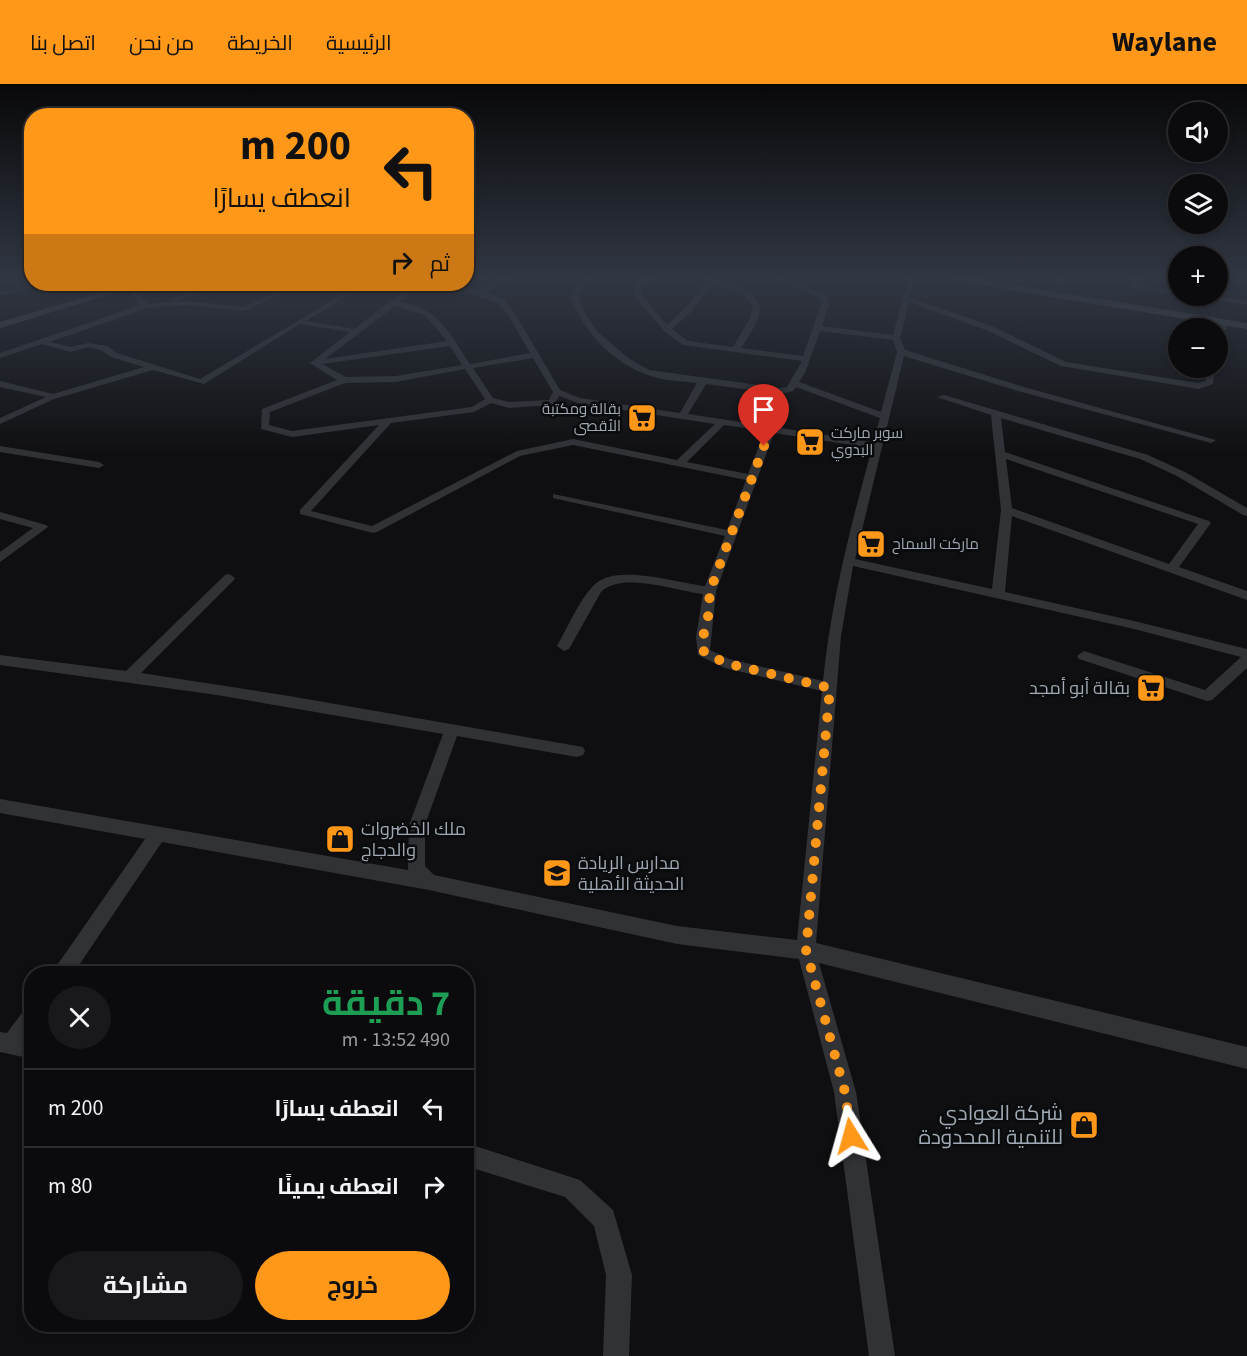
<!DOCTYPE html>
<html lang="ar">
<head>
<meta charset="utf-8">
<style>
  body { margin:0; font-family:"Source Sans 3",Cairo,sans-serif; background:#19191b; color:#f1f3f6; direction:rtl; height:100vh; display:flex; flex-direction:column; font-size:22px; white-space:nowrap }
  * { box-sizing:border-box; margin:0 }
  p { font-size:20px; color:#9a9b9d }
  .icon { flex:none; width:33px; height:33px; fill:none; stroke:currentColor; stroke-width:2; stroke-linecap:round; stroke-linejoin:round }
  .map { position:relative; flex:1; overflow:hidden; direction:ltr }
  .side { position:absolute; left:24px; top:882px; width:450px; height:366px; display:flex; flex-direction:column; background:#0b0b0d; border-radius:24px; box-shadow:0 3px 9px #0003,0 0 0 2px #2b2b2e; direction:rtl }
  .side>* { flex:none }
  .guide { position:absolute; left:24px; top:24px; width:450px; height:183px; border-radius:24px; box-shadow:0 3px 9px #0003,0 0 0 2px #2b2b2e; direction:rtl; background:#ff9719; color:#111; overflow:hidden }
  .tools { position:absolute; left:1168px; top:18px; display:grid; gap:12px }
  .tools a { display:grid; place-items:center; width:60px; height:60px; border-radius:50%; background:#0b0b0d; box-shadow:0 3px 9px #0003,0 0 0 2px #2b2b2e; font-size:30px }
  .pin { position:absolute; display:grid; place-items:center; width:51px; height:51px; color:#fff; margin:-62px -26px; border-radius:50% 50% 50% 0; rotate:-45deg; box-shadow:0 0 6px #0007 }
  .pin .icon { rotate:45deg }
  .me { position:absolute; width:66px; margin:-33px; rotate:352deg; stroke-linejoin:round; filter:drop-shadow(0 0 4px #0008) }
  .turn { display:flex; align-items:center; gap:21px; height:126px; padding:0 24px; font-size:27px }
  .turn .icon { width:78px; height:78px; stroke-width:2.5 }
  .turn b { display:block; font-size:42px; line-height:51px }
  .then { display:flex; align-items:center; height:57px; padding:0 24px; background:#0003; gap:12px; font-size:22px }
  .round { display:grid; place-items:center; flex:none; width:63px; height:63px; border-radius:32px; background:#19191b }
  .head { display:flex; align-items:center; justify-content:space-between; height:102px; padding:0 24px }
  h1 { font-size:36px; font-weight:700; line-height:45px; color:#1e9e55 }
  .action { display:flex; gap:12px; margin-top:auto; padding:12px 24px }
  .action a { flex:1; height:69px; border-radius:36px; background:#ff9719; color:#111; font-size:24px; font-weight:700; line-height:69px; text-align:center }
  .action a+a { background:#19191b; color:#f1f3f6 }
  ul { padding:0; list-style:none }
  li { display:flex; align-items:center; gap:18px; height:78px; padding:0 24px; border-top:2px solid #2b2b2e }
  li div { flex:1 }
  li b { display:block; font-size:22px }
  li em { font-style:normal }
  header { display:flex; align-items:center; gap:36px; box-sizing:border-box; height:84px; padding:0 30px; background:#ff9719; color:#111 }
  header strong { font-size:28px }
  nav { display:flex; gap:33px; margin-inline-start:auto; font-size:21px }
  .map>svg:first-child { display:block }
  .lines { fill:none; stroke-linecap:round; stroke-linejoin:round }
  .street { fill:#303236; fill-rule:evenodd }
  .secondary { fill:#3e4146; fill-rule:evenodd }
  .route { stroke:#ff9719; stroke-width:10; stroke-dasharray:0 18 }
  .labels { text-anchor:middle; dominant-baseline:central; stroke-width:5; stroke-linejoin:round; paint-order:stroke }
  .far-poi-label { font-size:15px; fill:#9fa8b3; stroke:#0a0b0c; text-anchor:start }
  .poi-label { font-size:18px; fill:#9fa8b3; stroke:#0a0b0c; text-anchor:start }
  .near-poi-label { font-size:21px; fill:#9fa8b3; stroke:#0a0b0c; text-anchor:end }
</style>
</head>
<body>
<header>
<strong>Waylane</strong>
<nav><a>الرئيسية</a><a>الخريطة</a><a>من نحن</a><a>اتصل بنا</a></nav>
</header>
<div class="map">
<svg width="1247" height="1272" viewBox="0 0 1247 1272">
  <rect width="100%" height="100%" fill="#0f0f11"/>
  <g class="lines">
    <g class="street">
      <path d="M500,195h7l-22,13 18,7 11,13 46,78 20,8 100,15 17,-30c-15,-2 -31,-2 -46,-7 -36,-11 -69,-44 -80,-80l11,-17h6l-9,17 5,16 13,19 31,27 21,12 131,18 7,-1 15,-26 -119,-16 -19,-14 -28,-33 -3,-10 10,-9h7l-10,9 2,7 25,30 19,-18 21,-26 -4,-2c18,0 63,9 56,36 -3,12 -12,23 -18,33l62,8 18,-52 -3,-7 -40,-18h8l38,15 5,10 -7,22 71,9 15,-56h6l-4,19 82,28 74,36 132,21 8,-2 1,-13h8l-2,16 -14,5 -138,-23 -75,-36 -77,-28 -9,36 5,12 119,37 192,53 -5,3 -193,-52 -114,-35 -49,203 137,30 9,-79 -10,-95 -54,-18 7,-2 204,60 37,17 62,36v8l-4,-1 -66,-39 -37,-17 -139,-41 4,34 204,69 2,2 -32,44 68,24v9l-235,-84 -7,76 129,29 113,28v19l-35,32 -5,1 -128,-42 -2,-3 7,-5 121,39 36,-33 -107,-28 -281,-63 -12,70 -25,307 431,104v22l-428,-106 37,129 39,264h-26l-35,-264 -35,-133 -122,-15 -248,-54 -267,-48 -89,132h-22l94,-135 -145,-26v-14l408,71 1,-45 34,-91 -226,-39 -217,-30v-10l126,16 99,-96 4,-1 6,4 -2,3 -92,92 148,23 294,51 2,4 -2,4 -6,2 -120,-21 -32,89v41l9,9 243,51 120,14 25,-249 -97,-23 -27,-13 -2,-18 7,-43c-27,-3 -81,-23 -102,-2l-32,57 -5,2 -7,-5c11,-19 21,-44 36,-60 21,-24 84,-3 112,0l20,-50 -168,-37 -4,-1v-4l174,36 19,-50 -173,-35 -53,11 -143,76 -4,1 -73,-19v-4l79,-85 -87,12 -31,-8 1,-20 75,-29 -27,-17 40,-31 -50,-8 -96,60 -51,-14 -99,29 -54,25v-6l46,-21 -46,-10v-6l53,13 91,-27 -33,-10 -10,-7 -13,-3 -17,5 -29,-8 -42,14v-5l141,-48 -15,-17v-2h4l18,18 38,-3 57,6 53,-23h8l-60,27 -58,-6 -39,3 -97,34 21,5 17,-4 19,3 10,7 83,26 160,-95h7l-61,37 49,8c14,-11 53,-45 67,-45l-23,18c42,7 49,30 71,62l60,-11 -22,-38 -11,-12 -51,-19h9l23,6zM713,199l31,12 9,10 -3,13 -17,29 -45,-6 -16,-12 20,-18zM395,222l30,9 22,26 -122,18zM820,247l73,9 4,12 -16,60 -82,-30 6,-9zM450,262l12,19 -66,11 -50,1 -24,-13zM533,274l20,34 -4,8 -40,2 -16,-4 -20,-30zM465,285l20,30 -13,8 -180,24 -23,-6 1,-13 75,-29 51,-1zM706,300l74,10 13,-3 3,-4 84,31 -7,24 -185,-28zM559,312l19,7 137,21 -38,36 -104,-21 -56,12 -145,75 -61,-15 80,-88 83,-11 17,-9 18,5 43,-3 3,-1zM724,341l41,6 -17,43 -61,-12zM774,349l98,15c-21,77 -41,153 -49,233l-94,-22 -19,-9 6,-59zM1006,375l192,65 -29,40 -157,-56z"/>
      <path d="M1059,195h6l-8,11h-4z"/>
      <path d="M1132,195h6l-2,6 43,6v4l-49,-8z"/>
      <path d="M39,200h10l-49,12v-4z"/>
      <path d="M88,200h8l3,2 -3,2z"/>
      <path d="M218,200h9l-51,17 -7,-2z"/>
      <path d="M1192,212h16l39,5v4z"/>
      <path d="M1222,236l7,2 -7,17 -4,2v-11z"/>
      <path d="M0,362l99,16 5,3 -5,3 -99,-16z"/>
      <path d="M0,428l46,13 2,2 -48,35v-10l33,-24 -33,-9z"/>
      <path d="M32,922v28l-3,4h3v21l-32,-7v-20l7,1 18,-24z"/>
      <path d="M466,1059l114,37 33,30 19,65 -3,81h-26l3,-81 -12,-49 -29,-29 -99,-31z"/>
    </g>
    <g class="secondary">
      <path d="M957,195h20l270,44v6l-285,-47z"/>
      <path d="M130,200h14l-144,44v-6z"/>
    </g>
  </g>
  <linearGradient id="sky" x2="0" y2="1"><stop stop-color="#080809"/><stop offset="0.52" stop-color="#313743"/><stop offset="1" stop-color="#313743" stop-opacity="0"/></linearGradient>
  <rect width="1247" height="373" fill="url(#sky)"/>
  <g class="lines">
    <path class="route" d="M764,362l-54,145 -2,26 -6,24 2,11 21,11 105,25 -24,262 39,142 6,44"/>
  </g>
  <defs>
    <g id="supermarket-square" transform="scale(1.5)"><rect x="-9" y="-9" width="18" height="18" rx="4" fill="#ff9719" stroke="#0a0b0c"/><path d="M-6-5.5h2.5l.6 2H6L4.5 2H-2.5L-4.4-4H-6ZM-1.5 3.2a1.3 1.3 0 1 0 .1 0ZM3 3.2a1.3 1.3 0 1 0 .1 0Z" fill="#111"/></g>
    <g id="shop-square" transform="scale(1.5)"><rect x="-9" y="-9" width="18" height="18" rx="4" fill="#ff9719" stroke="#0a0b0c"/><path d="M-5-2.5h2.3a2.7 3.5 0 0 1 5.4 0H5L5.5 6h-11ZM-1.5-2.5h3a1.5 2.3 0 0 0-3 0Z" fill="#111"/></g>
    <g id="school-square" transform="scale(1.5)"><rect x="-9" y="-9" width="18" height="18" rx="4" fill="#ff9719" stroke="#0a0b0c"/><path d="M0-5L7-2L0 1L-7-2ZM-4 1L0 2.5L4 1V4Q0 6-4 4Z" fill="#111"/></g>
  </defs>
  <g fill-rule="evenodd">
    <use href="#supermarket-square" x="642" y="334"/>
    <use href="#supermarket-square" x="810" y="358"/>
    <use href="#supermarket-square" x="871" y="460"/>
    <use href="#supermarket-square" x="1151" y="604"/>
    <use href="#shop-square" x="340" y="755"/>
    <use href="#school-square" x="557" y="789"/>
    <use href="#shop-square" x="1084" y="1041"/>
  </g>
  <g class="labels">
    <g class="far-poi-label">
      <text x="621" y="325" text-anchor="end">بقالة ومكتبة<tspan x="621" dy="17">الأقصى</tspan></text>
      <text x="831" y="349">سوبر ماركت<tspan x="831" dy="17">البدوي</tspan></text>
      <text x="892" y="460">ماركت السماح</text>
    </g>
    <g class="poi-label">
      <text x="1130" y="604" text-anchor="end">بقالة أبو أمجد</text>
      <text x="361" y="745">ملك الخضروات<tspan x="361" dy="21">والدجاج</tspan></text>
      <text x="578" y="779">مدارس الريادة<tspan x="578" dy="21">الحديثة الأهلية</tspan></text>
    </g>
    <g class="near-poi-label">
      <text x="1063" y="1029">شركة العوادي<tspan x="1063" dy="24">للتنمية المحدودة</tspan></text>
    </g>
  </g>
</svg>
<div class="tools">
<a><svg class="icon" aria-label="sound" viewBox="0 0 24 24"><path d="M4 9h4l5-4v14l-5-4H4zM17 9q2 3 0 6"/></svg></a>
<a><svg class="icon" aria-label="layers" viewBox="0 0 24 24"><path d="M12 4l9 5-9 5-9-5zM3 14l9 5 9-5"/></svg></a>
<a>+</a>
<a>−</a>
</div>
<div class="pin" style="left:764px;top:362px;background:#d93025"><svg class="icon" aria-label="arrive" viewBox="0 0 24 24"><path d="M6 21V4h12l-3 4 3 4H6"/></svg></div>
<svg class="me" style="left:851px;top:1052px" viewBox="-20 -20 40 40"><path d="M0-17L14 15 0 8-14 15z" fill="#ff9719" stroke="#fff" stroke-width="4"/></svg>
<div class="guide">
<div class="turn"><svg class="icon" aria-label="left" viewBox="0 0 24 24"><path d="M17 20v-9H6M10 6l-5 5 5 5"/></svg><div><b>200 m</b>انعطف يسارًا</div></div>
<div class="then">ثم<svg class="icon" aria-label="right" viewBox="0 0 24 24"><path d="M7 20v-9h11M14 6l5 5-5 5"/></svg></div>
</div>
<section class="side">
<div class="head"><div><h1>7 دقيقة</h1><p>490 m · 13:52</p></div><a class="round"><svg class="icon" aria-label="close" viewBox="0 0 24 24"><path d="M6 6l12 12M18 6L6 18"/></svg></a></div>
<ul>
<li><svg class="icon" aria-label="left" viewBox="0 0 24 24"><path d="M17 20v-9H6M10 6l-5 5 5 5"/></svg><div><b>انعطف يسارًا</b></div><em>200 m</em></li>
<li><svg class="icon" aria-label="right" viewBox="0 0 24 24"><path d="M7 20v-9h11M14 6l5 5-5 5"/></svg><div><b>انعطف يمينًا</b></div><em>80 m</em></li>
</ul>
<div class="action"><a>خروج</a><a>مشاركة</a></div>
</section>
</div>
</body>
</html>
